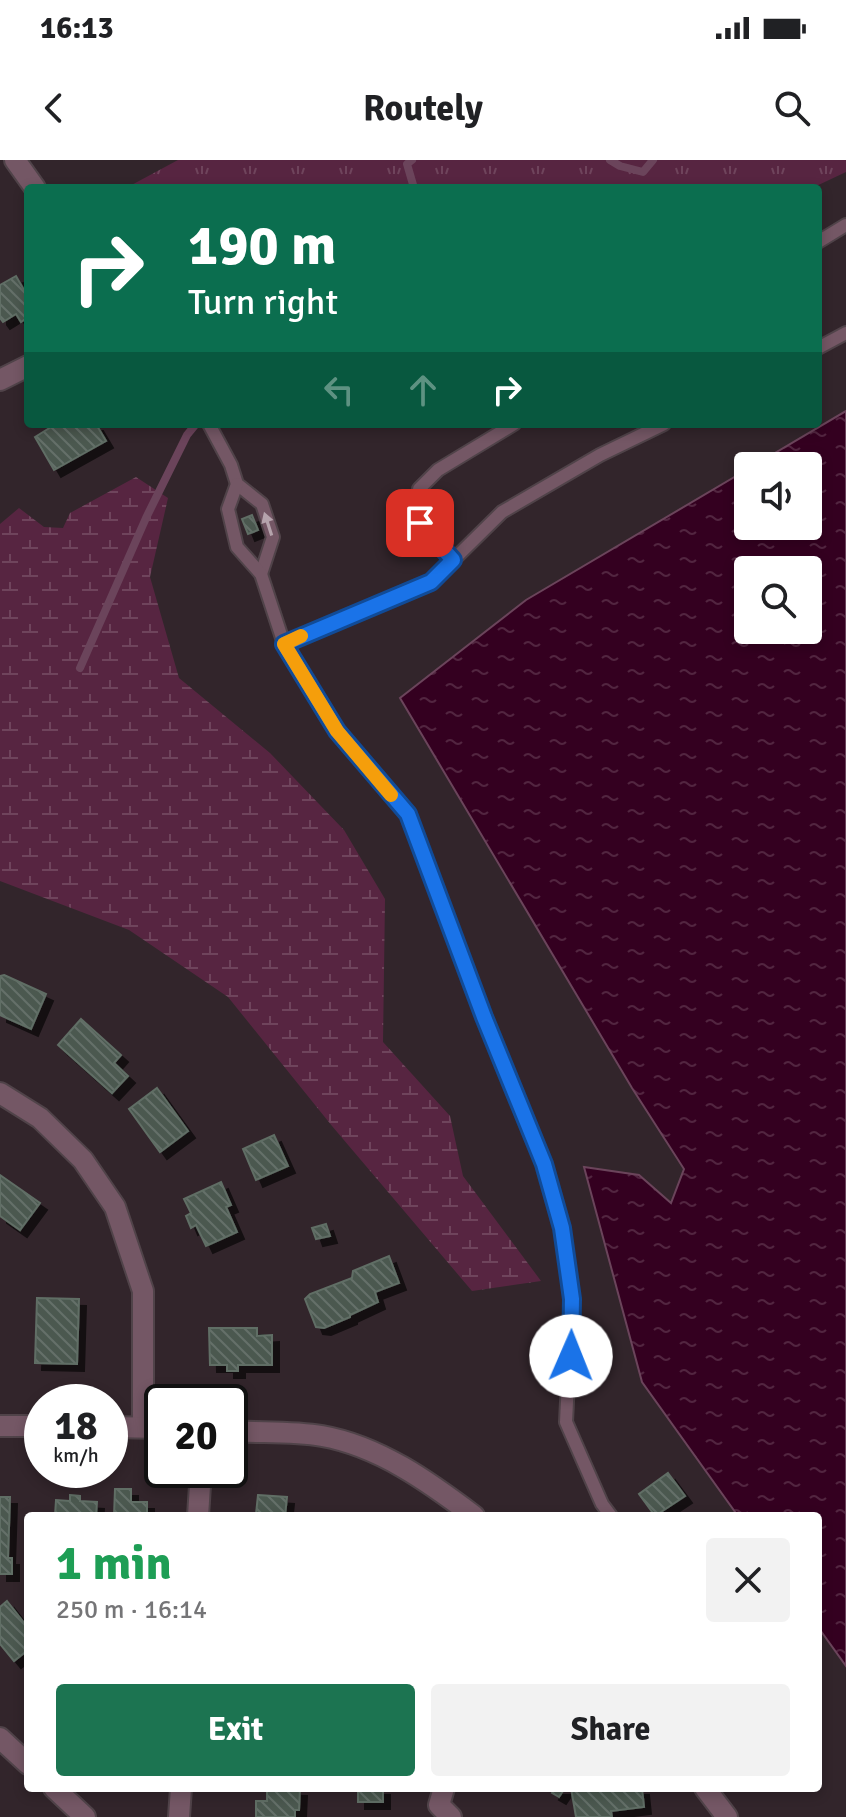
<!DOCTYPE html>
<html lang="en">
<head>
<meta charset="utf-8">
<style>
  body { margin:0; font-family:Signika,sans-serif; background:#f2f2f2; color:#202124; height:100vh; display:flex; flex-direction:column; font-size:30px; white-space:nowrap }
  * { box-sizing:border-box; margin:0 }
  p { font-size:26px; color:#757577 }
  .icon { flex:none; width:44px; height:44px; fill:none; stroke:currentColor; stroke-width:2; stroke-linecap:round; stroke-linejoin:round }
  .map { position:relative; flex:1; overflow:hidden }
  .side { position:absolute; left:24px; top:1352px; width:798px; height:280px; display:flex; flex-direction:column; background:#fff; border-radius:8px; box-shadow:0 4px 12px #0003 }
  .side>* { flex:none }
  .guide { position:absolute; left:24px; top:24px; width:798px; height:244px; border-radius:8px; box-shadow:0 4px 12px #0003; background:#0b6e4f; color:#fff; overflow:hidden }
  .fabs { position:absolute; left:734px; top:292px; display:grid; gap:16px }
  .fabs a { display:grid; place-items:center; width:88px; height:88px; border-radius:8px; background:#fff; box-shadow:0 4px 12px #0003; font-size:40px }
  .speed { position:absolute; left:24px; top:1224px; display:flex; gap:16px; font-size:40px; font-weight:700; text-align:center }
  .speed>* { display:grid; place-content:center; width:104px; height:104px; border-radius:50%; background:#fff; box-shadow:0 4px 12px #0003; line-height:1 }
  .speed small { font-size:20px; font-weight:400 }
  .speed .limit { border:4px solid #111; border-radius:12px; background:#fff; color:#111 }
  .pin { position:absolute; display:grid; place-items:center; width:68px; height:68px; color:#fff; margin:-34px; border-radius:16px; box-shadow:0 4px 12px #0006 }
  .me { position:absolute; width:88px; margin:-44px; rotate:1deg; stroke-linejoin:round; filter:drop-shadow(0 0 6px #0008) }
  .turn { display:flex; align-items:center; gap:28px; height:168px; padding:0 32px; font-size:36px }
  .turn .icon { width:104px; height:104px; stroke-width:2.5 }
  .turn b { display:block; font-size:56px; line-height:68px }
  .lanes { display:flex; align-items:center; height:76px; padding:0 32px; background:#0003; justify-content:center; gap:40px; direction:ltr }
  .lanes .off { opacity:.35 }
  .round { display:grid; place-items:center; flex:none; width:84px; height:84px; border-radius:8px; background:#f2f2f2 }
  .headline { display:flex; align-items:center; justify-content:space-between; height:136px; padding:0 32px }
  h1 { font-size:48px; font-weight:700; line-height:60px; color:#1e9e55 }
  .button { display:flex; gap:16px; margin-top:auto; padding:16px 32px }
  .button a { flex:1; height:92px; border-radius:8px; background:#1c7451; color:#fff; font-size:32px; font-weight:700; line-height:92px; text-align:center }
  .button a+a { background:#f2f2f2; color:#202124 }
  .status { display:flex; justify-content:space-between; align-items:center; height:56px; padding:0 40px; background:#fff; direction:ltr }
  .status svg { height:22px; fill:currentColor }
  header { display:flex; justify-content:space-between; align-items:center; height:104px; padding:0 32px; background:#fff; font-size:36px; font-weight:700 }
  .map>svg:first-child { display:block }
  .wetland { fill:url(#wetland-marsh) }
  .park { fill:url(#park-tufts) }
  .water { fill:url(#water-ripples); stroke:#6b445b; stroke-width:2; fill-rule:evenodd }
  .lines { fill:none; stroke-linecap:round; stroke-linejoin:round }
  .stream { stroke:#6b445b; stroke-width:8 }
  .building { fill:url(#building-back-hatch); stroke:#606e65; stroke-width:2; filter:url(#shadow) }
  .lane-casing { stroke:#504349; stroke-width:16 }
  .street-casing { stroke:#504349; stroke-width:24 }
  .lane { stroke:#745765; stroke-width:12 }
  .street { stroke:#745765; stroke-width:20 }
  .oneway { fill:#b5a3ac }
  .route-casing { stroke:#114b97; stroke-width:20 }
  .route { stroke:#1a73e8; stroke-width:14 }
  .slow { stroke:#f59e0b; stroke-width:14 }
</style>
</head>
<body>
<div class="status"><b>16:13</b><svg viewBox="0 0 49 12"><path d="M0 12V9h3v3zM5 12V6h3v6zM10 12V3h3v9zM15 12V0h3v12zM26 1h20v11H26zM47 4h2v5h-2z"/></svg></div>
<header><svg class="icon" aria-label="back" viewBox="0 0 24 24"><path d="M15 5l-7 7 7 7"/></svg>Routely<svg class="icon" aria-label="search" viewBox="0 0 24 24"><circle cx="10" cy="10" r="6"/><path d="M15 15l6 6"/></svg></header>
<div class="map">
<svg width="846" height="1657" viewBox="0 0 846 1657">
  <defs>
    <pattern id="wetland-marsh" width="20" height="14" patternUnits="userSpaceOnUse" patternTransform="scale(2)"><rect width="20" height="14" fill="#572541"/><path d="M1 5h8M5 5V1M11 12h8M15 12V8" fill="none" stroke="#6f445c"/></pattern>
    <pattern id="park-tufts" width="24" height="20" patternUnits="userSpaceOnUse" patternTransform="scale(2)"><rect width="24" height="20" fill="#572541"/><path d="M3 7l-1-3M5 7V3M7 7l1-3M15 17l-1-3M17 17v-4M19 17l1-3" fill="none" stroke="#6f445c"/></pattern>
    <pattern id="water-ripples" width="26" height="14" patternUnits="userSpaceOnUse" patternTransform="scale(2)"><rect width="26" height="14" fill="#340020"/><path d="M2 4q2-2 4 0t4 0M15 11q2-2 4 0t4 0" fill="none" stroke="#522540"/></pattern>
    <pattern id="building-back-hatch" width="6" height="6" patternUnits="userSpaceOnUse" patternTransform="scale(2)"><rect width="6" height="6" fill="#4b5850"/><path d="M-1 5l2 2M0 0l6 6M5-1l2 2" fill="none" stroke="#657069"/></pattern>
    <filter id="shadow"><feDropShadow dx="7" dy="7" stdDeviation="0" flood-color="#0009"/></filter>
  </defs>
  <rect width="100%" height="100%" fill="#32252b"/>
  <path class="wetland" d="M136,317l32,21 -18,79 29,101 91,75 74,77 41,69 -2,143 67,74 13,60 78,105 -69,10 -140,-165 -104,-129 -99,-67 -129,-49v-357l19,-16 25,19 19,1 7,-15z"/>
  <path class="park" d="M178,0h668v12l-34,16h-686z"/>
  <path class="water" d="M846,251v1255l-28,-39v-111h-80l-96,-134 -58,-215 55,8 32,28 13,-34 -52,-81 -232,-390 126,-98 222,-131v57h60v-60h-55zM748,410h60v60h-60z"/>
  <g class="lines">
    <g class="stream">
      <path d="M412,0l-5,4 7,24"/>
      <path d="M610,0l10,6 23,6 10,-12"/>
      <path d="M80,508l66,-150 41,-83 9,-11"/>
    </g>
  </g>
  <g class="building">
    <path d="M16,116l12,21v20l-7,5 -5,-8 -13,8 -3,-4v-33z"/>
    <path d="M56,264h40l10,17 -52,29 -19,-33z"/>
    <path d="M252,355l6,15 -10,4 -6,-15z"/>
    <path d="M4,815l42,19 -15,35 -31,-14v-39z"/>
    <path d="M81,859l40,36 -7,8 14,13 -16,17 -54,-48z"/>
    <path d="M157,928l31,43 -28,21 -31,-43z"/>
    <path d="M274,975l14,31 -32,14 -13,-31z"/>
    <path d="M0,1015l40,28 -20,27 -20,-14z"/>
    <path d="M221,1022l10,23 -5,2 11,25 -31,14 -10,-21 -5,3 -5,-12 5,-3 -7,-14z"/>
    <path d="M326,1064l4,12 -14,3 -4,-11z"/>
    <path d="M389,1096l10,27 -24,9 3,10 -28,13v2l-26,11 -8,-1 -11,-28 5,-5 42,-16 1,-7z"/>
    <path d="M37,1138l42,1 -2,65 -42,-1z"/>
    <path d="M209,1168h48v8l15,-1v30h-34v6h-11v-6h-17z"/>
    <path d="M668,1313l17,23 -30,20 -16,-22z"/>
    <path d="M115,1329h16v13h16v14h-33z"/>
    <path d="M70,1335l10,1v5l17,1 -1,14h-41l1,-16 14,1z"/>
    <path d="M258,1335l29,2 -2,19h-34l5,-2z"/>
    <path d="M0,1337h10l-2,61h4v16h-12z"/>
    <path d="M7,1441l18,23 3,-3v29l-14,11 -14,-17v-37z"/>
    <path d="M267,1628l33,1 -1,21h-4v7h-39v-16h11z"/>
    <rect x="358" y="1628" width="25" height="14"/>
    <path d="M555,1628h10l-6,9 -7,-4z"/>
    <path d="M571,1628h71l2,19 -33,4 1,6h-36z"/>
  </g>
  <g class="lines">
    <g class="lane-casing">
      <g id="lane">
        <path d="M818,82l28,-17"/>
        <path d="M818,188l28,-15"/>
        <path d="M209,264l22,41 6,19 25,20 11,33 -12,37"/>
        <path d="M237,324l-9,25 9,38 24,27 23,70 53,87 71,83 76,203 60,147 18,64 10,71 -6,123 36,82 9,12"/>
        <path d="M453,400l-33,-37 -1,-34 19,-19 76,-46"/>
        <path d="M284,484l147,-62 71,-70 98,-57 64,-31"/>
      </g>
    </g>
    <g class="street-casing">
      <g id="street">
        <path d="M15,0l20,28"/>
        <path d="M0,220l28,-14"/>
        <path d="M0,933l40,25 43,42 32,47 28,84v136"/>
        <path d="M0,1266h42"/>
        <path d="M110,1267l52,1"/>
        <path d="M230,1271c30,2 63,0 92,5 57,10 107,46 152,80"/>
        <path d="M198,1356l3,-46"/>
        <path d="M0,1578l28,26"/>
        <path d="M54,1628l31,29"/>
        <path d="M444,1628l-5,17 12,12"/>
        <path d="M705,1628l22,29"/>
        <path d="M179,1657l2,-29"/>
      </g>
    </g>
    <use href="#lane" class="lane"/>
    <use href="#street" class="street"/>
  </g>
  <defs><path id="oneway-solid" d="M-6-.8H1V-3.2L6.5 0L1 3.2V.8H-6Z" transform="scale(2)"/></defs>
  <use class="oneway" href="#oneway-solid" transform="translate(268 364) rotate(-108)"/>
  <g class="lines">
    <g class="route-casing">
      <path id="route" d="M420,363l33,37 -22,22 -147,62 53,87 71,83 76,203 60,147 18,64 10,71 -1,57"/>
    </g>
    <use href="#route" class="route"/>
    <path class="slow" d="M301,476l-17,8 53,87 54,64"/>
  </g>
</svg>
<div class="fabs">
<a><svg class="icon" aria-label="sound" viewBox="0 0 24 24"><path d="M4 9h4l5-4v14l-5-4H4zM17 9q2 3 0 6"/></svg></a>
<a><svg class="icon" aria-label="search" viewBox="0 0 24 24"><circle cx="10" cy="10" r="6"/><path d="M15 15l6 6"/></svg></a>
</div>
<div class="speed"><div>18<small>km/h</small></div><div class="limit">20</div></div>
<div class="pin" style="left:420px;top:363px;background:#d93025"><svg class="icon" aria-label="arrive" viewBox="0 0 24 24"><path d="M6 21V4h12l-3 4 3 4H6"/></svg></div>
<svg class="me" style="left:571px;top:1196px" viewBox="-20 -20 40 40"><circle r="19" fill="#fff"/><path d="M0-13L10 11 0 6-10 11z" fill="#1a73e8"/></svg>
<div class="guide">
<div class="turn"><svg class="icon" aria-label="right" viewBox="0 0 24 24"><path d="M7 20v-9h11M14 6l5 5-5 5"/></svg><div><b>190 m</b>Turn right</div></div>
<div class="lanes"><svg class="icon off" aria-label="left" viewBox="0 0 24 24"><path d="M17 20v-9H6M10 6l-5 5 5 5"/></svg><svg class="icon off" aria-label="ahead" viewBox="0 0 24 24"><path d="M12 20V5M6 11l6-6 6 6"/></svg><svg class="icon" aria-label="right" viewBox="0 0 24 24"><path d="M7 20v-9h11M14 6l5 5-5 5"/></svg></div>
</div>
<section class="side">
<div class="headline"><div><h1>1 min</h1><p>250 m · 16:14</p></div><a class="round"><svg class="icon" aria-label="close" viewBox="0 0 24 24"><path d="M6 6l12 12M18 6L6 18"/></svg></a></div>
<div class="button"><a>Exit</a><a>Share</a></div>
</section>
</div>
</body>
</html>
